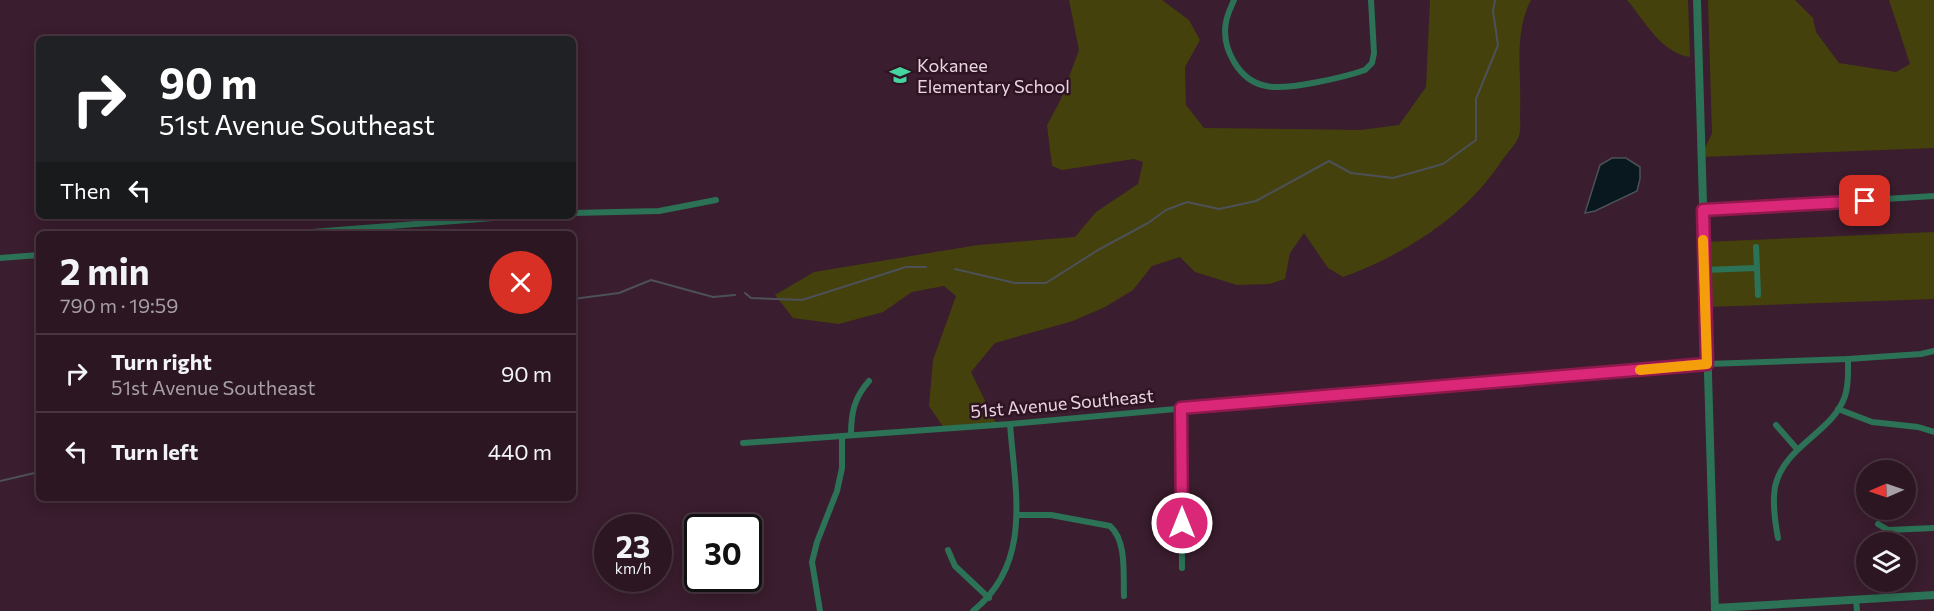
<!DOCTYPE html>
<html lang="en">
<head>
<meta charset="utf-8">
<style>
  body { margin:0; font-family:Commissioner,sans-serif; background:#38232f; color:#f1f3f6; height:100vh; display:flex; flex-direction:column; font-size:22px; white-space:nowrap }
  * { box-sizing:border-box; margin:0 }
  p { font-size:20px; color:#a69fa5 }
  .icon { flex:none; width:33px; height:33px; fill:none; stroke:currentColor; stroke-width:2; stroke-linecap:round; stroke-linejoin:round }
  .map { position:relative; flex:1; overflow:hidden }
  .sheet { position:absolute; left:36px; top:231px; width:540px; height:270px; display:flex; flex-direction:column; background:#2c1622; border-radius:9px; box-shadow:0 3px 15px #0003,0 0 0 2px #483540 }
  .sheet>* { flex:none }
  .top-card { position:absolute; left:36px; top:36px; width:540px; height:183px; border-radius:9px; box-shadow:0 3px 15px #0003,0 0 0 2px #483540; background:#202124; color:#fff; overflow:hidden }
  .needle { width:39px; rotate:268deg }
  .fabs { position:absolute; left:1856px; top:460px; display:grid; gap:12px }
  .fabs a { display:grid; place-items:center; width:60px; height:60px; border-radius:50%; background:#2c1622; box-shadow:0 3px 15px #0003,0 0 0 2px #483540; font-size:30px }
  .speed { position:absolute; left:594px; top:514px; display:flex; gap:12px; font-size:30px; font-weight:700; text-align:center }
  .speed>* { display:grid; place-content:center; width:78px; height:78px; border-radius:50%; background:#2c1622; box-shadow:0 3px 15px #0003,0 0 0 2px #483540; line-height:1 }
  .speed small { font-size:15px; font-weight:400 }
  .speed .limit { border:3px solid #111; border-radius:9px; background:#fff; color:#111 }
  .pin { position:absolute; display:grid; place-items:center; width:51px; height:51px; color:#fff; margin:-26px; border-radius:12px; box-shadow:0 3px 9px #0006 }
  .me { position:absolute; width:66px; margin:-33px; rotate:0deg; stroke-linejoin:round; filter:drop-shadow(0 0 4px #0008) }
  .turn { display:flex; align-items:center; gap:21px; height:126px; padding:0 24px; font-size:27px }
  .turn .icon { width:78px; height:78px; stroke-width:2.5 }
  .turn b { display:block; font-size:42px; line-height:51px }
  .then { display:flex; align-items:center; height:57px; padding:0 24px; background:#0003; gap:12px; font-size:22px }
  .round { display:grid; place-items:center; flex:none; width:63px; height:63px; border-radius:32px; background:#38232f }
  .overview { display:flex; align-items:center; justify-content:space-between; height:102px; padding:0 24px }
  h1 { font-size:36px; font-weight:700; line-height:45px }
  ul { padding:0; list-style:none }
  li { display:flex; align-items:center; gap:18px; height:78px; padding:0 24px; border-top:2px solid #483540 }
  li div { flex:1 }
  li b { display:block; font-size:22px }
  li em { font-style:normal }
  .map>svg:first-child { display:block }
  .green { fill:#45410c }
  .water { fill:#08181e; stroke:#4c5158; stroke-width:1.5 }
  .lines { fill:none; stroke-linecap:round; stroke-linejoin:round }
  .stream { stroke:#4c5158; stroke-width:2 }
  .minor { stroke:#2b7256; stroke-width:6 }
  .tertiary { stroke:#2b7256; stroke-width:8 }
  .route-casing { stroke:#8e194d; stroke-width:15 }
  .route { stroke:#db2777; stroke-width:10 }
  .slow { stroke:#f59e0b; stroke-width:10 }
  .labels { text-anchor:middle; dominant-baseline:central; stroke-width:5; stroke-linejoin:round; paint-order:stroke }
  .poi-label { font-size:18px; fill:#e9d5df; stroke:#2f1424; text-anchor:start }
  .street-label { font-size:18px; fill:#e9d5df; stroke:#2f1424 }
</style>
</head>
<body>
<div class="map">
<svg width="1934" height="611" viewBox="0 0 1934 611">
  <rect width="100%" height="100%" fill="#3a1d2e"/>
  <g class="green">
    <path d="M1069,0h93l27,20 11,20 -15,27 1,38 18,23 157,2 38,-5 27,-38 4,-87h101c-18,34 -9,76 -11,113 0,7 1,17 -1,23 -3,8 -11,16 -16,23 -37,57 -97,95 -160,118l-15,-9 -24,-35 -14,20 -5,26 -16,5 -32,1 -42,-13 -15,-15 -28,9 -19,24 -28,17 -32,14 -78,22 -24,29 25,51 -52,5 -15,-22 4,-46 23,-64 -12,-10 -32,6 -29,20 -44,12 -46,-6 -18,-23 39,-23 164,-27 97,-8 21,-25 42,-28 5,-22 -9,-3 -72,11 -10,-4 -5,-41 13,-24 19,-51z"/>
    <path d="M1627,0h61l2,57c-29,-4 -45,-36 -63,-57z"/>
    <path d="M1708,0h87l18,18 3,14 23,31 57,9 14,-8 -21,-64h45v148l-233,9 11,-24z"/>
    <path d="M1934,232v67l-228,8 -3,-65z"/>
  </g>
  <path class="water" d="M1612,158h14l14,9v12l-3,12 -42,20 -10,2 15,-48z"/>
  <g class="lines">
    <g class="stream">
      <path d="M955,269l60,14h31l52,-33 50,-27 18,-13 21,-8 32,7 37,-8 73,-40 22,12 42,5 50,-14 33,-24v-41l22,-54 -5,-34 2,-11"/>
      <path d="M745,293l6,5 51,2 104,-33h20"/>
      <path d="M573,299l46,-6 32,-13 62,17 22,-2"/>
      <path d="M0,481l39,-9"/>
    </g>
    <g class="minor">
      <path d="M1234,0c-3,7 -7,15 -8,22 -5,26 13,59 40,64 20,5 79,-9 99,-16l7,-7 2,-10 -3,-53"/>
      <path d="M1703,210l231,-14"/>
      <path d="M573,213l86,-2 57,-11"/>
      <path d="M286,234l235,-18"/>
      <path d="M1756,247l1,21"/>
      <path d="M0,258l39,-3"/>
      <path d="M1704,270l53,-2 1,27"/>
      <path d="M1181,408l1,160"/>
      <path d="M1838,409l34,13 46,5 16,5"/>
      <path d="M1776,425l21,24"/>
      <path d="M851,435c0,-22 3,-37 18,-54"/>
      <path d="M743,443l267,-19 396,-36 301,-24 141,-5 73,-5 13,-3"/>
      <path d="M1017,515h34l59,11c17,15 13,48 14,70"/>
      <path d="M1878,524l10,6 46,-2"/>
      <path d="M1778,538c-3,-16 -6,-34 -3,-51 9,-42 58,-54 70,-91 4,-12 3,-25 3,-37"/>
      <path d="M948,550l7,16 34,32"/>
      <path d="M1856,599l1,12"/>
      <path d="M820,611l-8,-49 5,-20 20,-51 5,-23v-32"/>
      <path d="M973,611c60,-48 42,-120 37,-187"/>
    </g>
    <g class="tertiary">
      <path d="M1697,0l18,611"/>
      <path d="M1715,608l219,-13"/>
    </g>
  </g>
  <g class="lines">
    <g class="route-casing">
      <path id="route" d="M1182,523l-1,-115 526,-44 -4,-154 162,-9"/>
    </g>
    <use href="#route" class="route"/>
    <path class="slow" d="M1640,370l67,-6 -4,-124"/>
  </g>
  <defs>
    <g id="school-bare" transform="scale(1.62)"><path d="M0-5L7-2L0 1L-7-2ZM-4 1L0 2.5L4 1V4Q0 6-4 4Z" fill="#45d49f" stroke="#2f1424" stroke-width="2.5" paint-order="stroke"/></g>
  </defs>
  <g fill-rule="evenodd">
    <use href="#school-bare" x="900" y="75"/>
  </g>
  <g class="labels">
    <g class="poi-label">
      <text x="917" y="65">Kokanee<tspan x="917" dy="21">Elementary School</tspan></text>
    </g>
    <g class="street-label">
      <text transform="translate(1062 403) rotate(-5)">51st Avenue Southeast</text>
    </g>
  </g>
</svg>
<div class="fabs">
<a><svg class="needle" viewBox="-14 -14 28 28"><path d="M0-13l5 13h-10z" fill="#e53935"/><path d="M0 13l5-13h-10z" fill="#a69fa5"/></svg></a>
<a><svg class="icon" aria-label="layers" viewBox="0 0 24 24"><path d="M12 4l9 5-9 5-9-5zM3 14l9 5 9-5"/></svg></a>
</div>
<div class="speed"><div>23<small>km/h</small></div><div class="limit">30</div></div>
<div class="pin" style="left:1865px;top:201px;background:#d93025"><svg class="icon" aria-label="arrive" viewBox="0 0 24 24"><path d="M6 21V4h12l-3 4 3 4H6"/></svg></div>
<svg class="me" style="left:1182px;top:523px" viewBox="-20 -20 40 40"><circle r="17" fill="#db2777" stroke="#fff" stroke-width="3"/><path d="M0-11L8 9 0 5-8 9z" fill="#fff"/></svg>
<div class="top-card">
<div class="turn"><svg class="icon" aria-label="right" viewBox="0 0 24 24"><path d="M7 20v-9h11M14 6l5 5-5 5"/></svg><div><b>90 m</b>51st Avenue Southeast</div></div>
<div class="then">Then<svg class="icon" aria-label="left" viewBox="0 0 24 24"><path d="M17 20v-9H6M10 6l-5 5 5 5"/></svg></div>
</div>
<section class="sheet">
<div class="overview"><div><h1>2 min</h1><p>790 m · 19:59</p></div><a class="round" style="background:#d93025;color:#fff"><svg class="icon" aria-label="close" viewBox="0 0 24 24"><path d="M6 6l12 12M18 6L6 18"/></svg></a></div>
<ul>
<li><svg class="icon" aria-label="right" viewBox="0 0 24 24"><path d="M7 20v-9h11M14 6l5 5-5 5"/></svg><div><b>Turn right</b><p>51st Avenue Southeast</p></div><em>90 m</em></li>
<li><svg class="icon" aria-label="left" viewBox="0 0 24 24"><path d="M17 20v-9H6M10 6l-5 5 5 5"/></svg><div><b>Turn left</b></div><em>440 m</em></li>
</ul>
</section>
</div>
</body>
</html>
